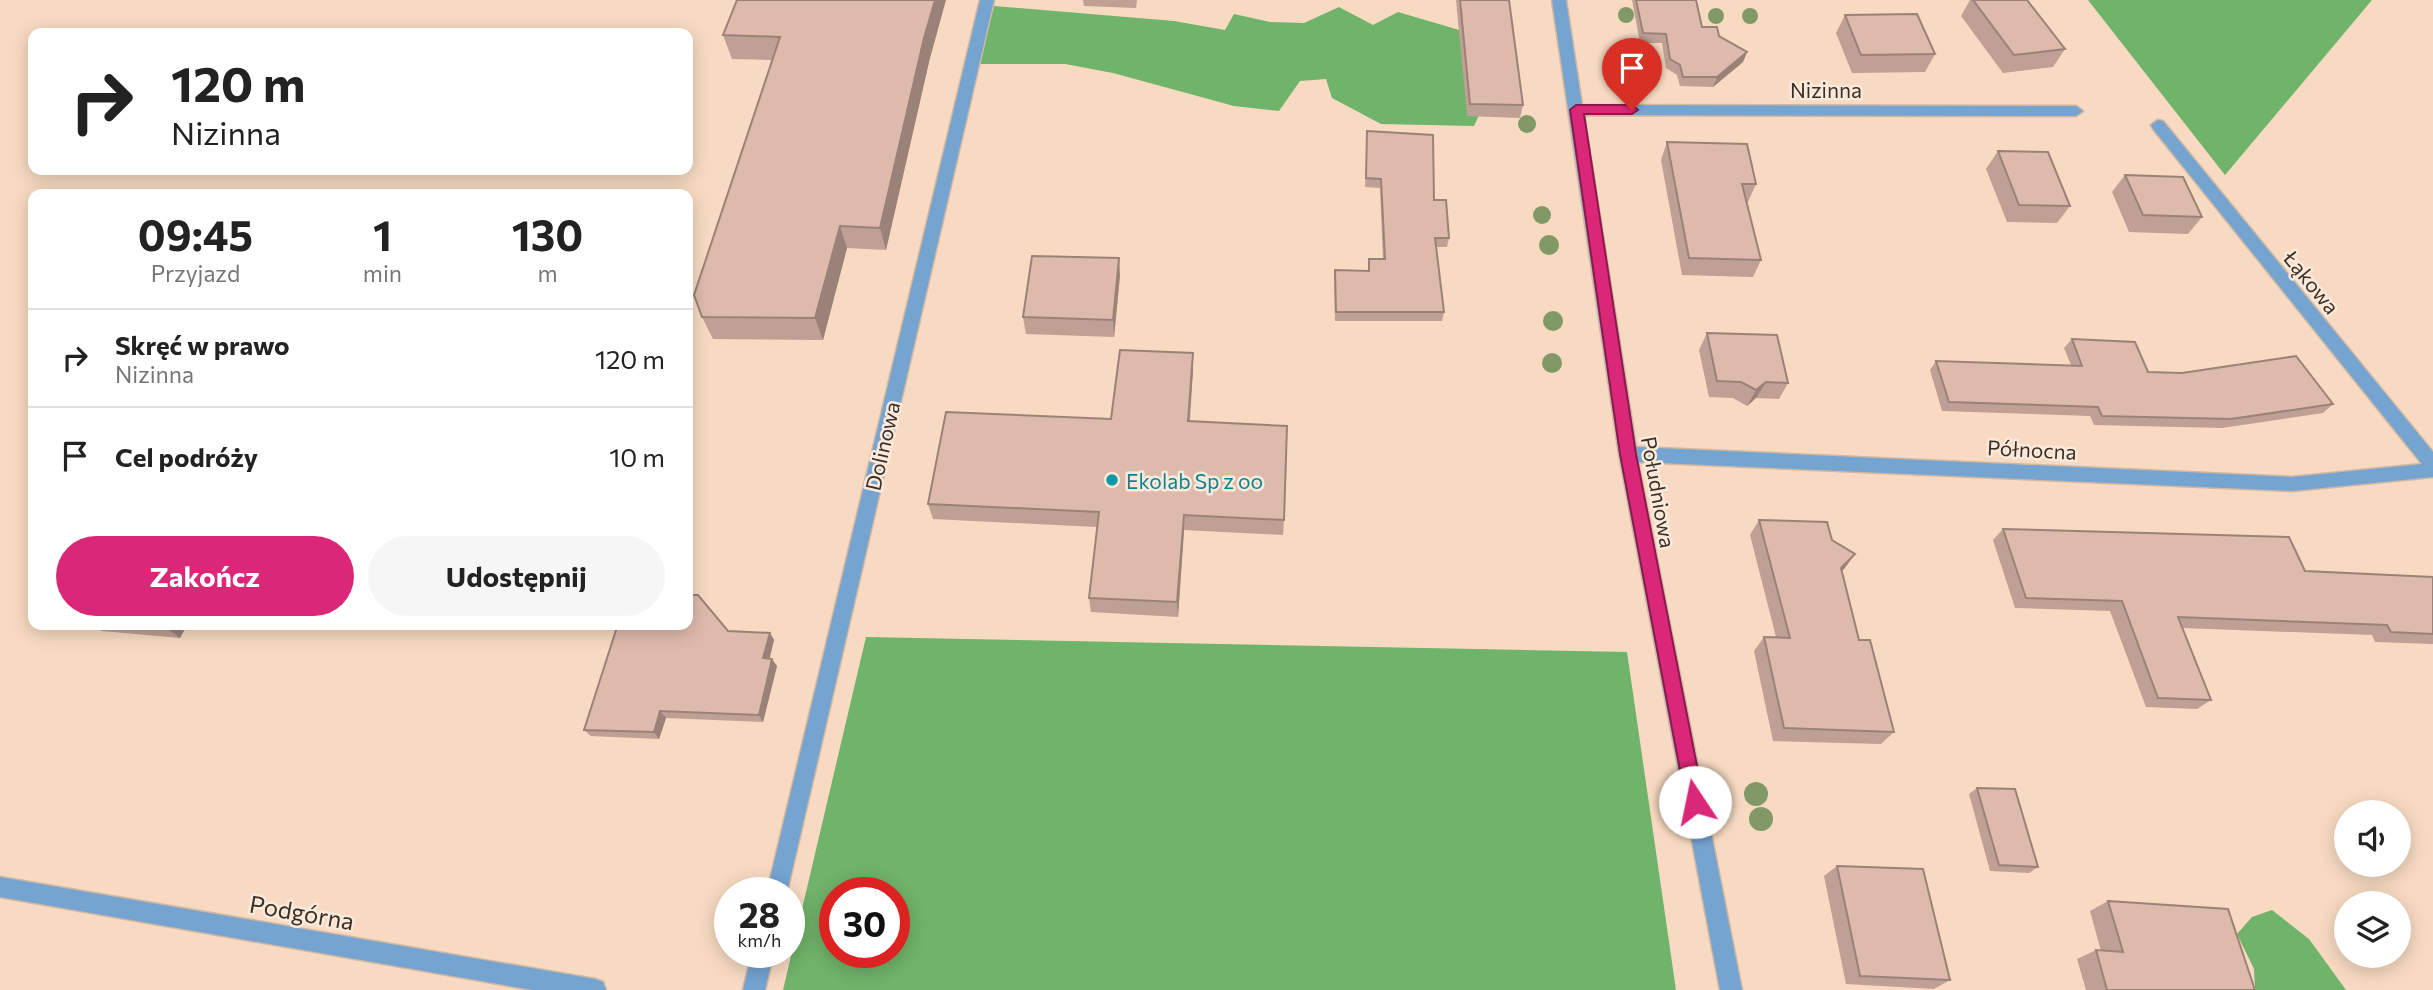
<!DOCTYPE html>
<html lang="pl">
<head>
<meta charset="utf-8">
<style>
  body { margin:0; font-family:Commissioner,sans-serif; background:#f6f6f6; color:#222; height:100vh; display:flex; flex-direction:column; font-size:26px; white-space:nowrap }
  * { box-sizing:border-box; margin:0 }
  p { font-size:23px; color:#767676 }
  .icon { flex:none; width:38px; height:38px; fill:none; stroke:currentColor; stroke-width:2; stroke-linecap:round; stroke-linejoin:round }
  .map { position:relative; flex:1; overflow:hidden }
  .details { position:absolute; left:28px; top:189px; width:665px; height:441px; display:flex; flex-direction:column; background:#fff; border-radius:14px; box-shadow:0 4px 18px #0003 }
  .details>* { flex:none }
  .guide { position:absolute; left:28px; top:28px; width:665px; height:147px; border-radius:14px; box-shadow:0 4px 18px #0003; background:#fff; color:#222; overflow:hidden }
  .tools { position:absolute; left:2334px; top:800px; display:grid; gap:14px }
  .tools a { display:grid; place-items:center; width:77px; height:77px; border-radius:50%; background:#fff; box-shadow:0 4px 18px #0003; font-size:35px }
  .speed { position:absolute; left:714px; top:877px; display:flex; gap:14px; font-size:35px; font-weight:700; text-align:center }
  .speed>* { display:grid; place-content:center; width:91px; height:91px; border-radius:50%; background:#fff; box-shadow:0 4px 18px #0003; line-height:1 }
  .speed small { font-size:18px; font-weight:400 }
  .speed .limit { border:10px solid #d22; background:#fff; color:#111 }
  .pin { position:absolute; display:grid; place-items:center; width:60px; height:60px; color:#fff; margin:-72px -30px; border-radius:50% 50% 50% 0; rotate:-45deg; box-shadow:0 0 7px #0007 }
  .pin .icon { rotate:45deg }
  .me { position:absolute; width:77px; margin:-38px; rotate:349deg; stroke-linejoin:round; filter:drop-shadow(0 0 5px #0008) }
  .turn { display:flex; align-items:center; gap:24px; height:147px; padding:0 28px; font-size:32px }
  .turn .icon { width:91px; height:91px; stroke-width:2.5 }
  .turn b { display:block; font-size:49px; line-height:60px }
  .eta { display:flex; justify-content:space-evenly; align-items:center; height:119px; text-align:center }
  .eta b { font-size:42px; font-weight:700; line-height:49px }
  .action { display:flex; gap:14px; margin-top:auto; padding:14px 28px }
  .action a { flex:1; height:80px; border-radius:42px; background:#db2777; color:#fff; font-size:28px; font-weight:700; line-height:80px; text-align:center }
  .action a+a { background:#f6f6f6; color:#222 }
  ul { padding:0; list-style:none }
  li { display:flex; align-items:center; gap:21px; height:98px; padding:0 28px; border-top:2px solid #e0e0e0 }
  li div { flex:1 }
  li b { display:block; font-size:26px }
  li em { font-style:normal }
  .map>svg:first-child { display:block }
  .forest { fill:#70b36a; fill-rule:evenodd }
  .lines { fill:none; stroke-linecap:round; stroke-linejoin:round }
  .minor-casing { stroke:#d1b8a2; stroke-width:3 }
  .minor { fill:#75a4d1; fill-rule:evenodd }
  .tree { fill:#819967 }
  .wall { fill:#bfa094 }
  .shaded-wall { fill:#9b8278 }
  .building { fill:#debaac; stroke:#9b8278; stroke-width:2 }
  .route { fill:#db2777; stroke:#8e194d; stroke-width:2 }
  .culture-dot { fill:#0f9aa8; stroke:#fbeadb; stroke-width:2.5 }
  .labels { text-anchor:middle; dominant-baseline:central; stroke-width:5; stroke-linejoin:round; paint-order:stroke }
  .street-label { font-size:21px; fill:#3b3026; stroke:#fbeadb }
  .culture-label { font-size:21px; fill:#0d838f; stroke:#fbeadb; text-anchor:start }
  .near-street-label { font-size:24px; fill:#3b3026; stroke:#fbeadb }
</style>
</head>
<body>
<div class="map">
<svg width="2433" height="990" viewBox="0 0 2433 990">
  <rect width="100%" height="100%" fill="#f7dac1"/>
  <g class="forest">
    <path d="M2088,0h284l-147,175z"/>
    <path d="M994,6l180,15 51,9 9,-16 36,8 34,1 35,-16 34,18 25,-13 68,20 25,57 -17,37 -93,-2 -49,-26 -6,-19 -26,2 -21,30 -45,-5 -121,-33 -48,-9h-87z"/>
    <path d="M866,637l761,15 49,338h-893zM835,892h59v60h-59z"/>
    <path d="M2272,910l37,29 37,51h-91l-1,-21 -17,-35 15,-17z"/>
  </g>
  <g class="lines">
    <g class="minor-casing">
      <g id="minor">
        <path d="M980,0h14l-207,892h-20z"/>
        <path d="M1552,0h14l16,105 494,1 7,5 -7,5 -492,-1 52,332 656,30 130,-13 -269,-335 -2,-4 7,-5 5,1 270,331v25l-141,14 -654,-29 104,528h-22l-101,-536z"/>
        <path d="M0,877l595,102 8,3 3,8h-73l-533,-93z"/>
        <path d="M752,952h22l-9,38h-22z"/>
      </g>
    </g>
    <use href="#minor" class="minor"/>
  </g>
  <g class="tree">
    <circle cx="1626" cy="15" r="8"/>
    <circle cx="1716" cy="16" r="8"/>
    <circle cx="1750" cy="16" r="8"/>
    <circle cx="1527" cy="124" r="9"/>
    <circle cx="1542" cy="215" r="9"/>
    <circle cx="1549" cy="245" r="10"/>
    <circle cx="1553" cy="321" r="10"/>
    <circle cx="1552" cy="363" r="10"/>
    <circle cx="1756" cy="794" r="12"/>
    <circle cx="1761" cy="819" r="12"/>
  </g>
  <g class="wall">
    <path d="M737,0l192,62 -43,188 -39,-2 -24,92 -110,-1 -11,-22 71,-257 -41,-1 -9,-24z"/>
    <path d="M1083,0h54l-1,8 -52,-2z"/>
    <path d="M1456,0h53l14,105 -3,13 -53,-2z"/>
    <path d="M1632,0h64l6,27 45,25 -4,10 -30,25 -33,-1 -3,-11 -11,-7 -4,-25h-22z"/>
    <path d="M1970,0h57l38,49 -12,18 -50,6 -42,-57z"/>
    <path d="M1845,15l90,39 -10,18 -73,1 -16,-40z"/>
    <path d="M1367,131l67,69 15,38 -2,9h-11l8,65 -2,9h-107l-1,-42 1,-9 33,1 1,-12h14l-3,-71 -15,-1z"/>
    <path d="M1667,142l89,42 -8,18h-1l14,58 -8,17 -71,-2 -21,-115z"/>
    <path d="M1998,151l72,55 -13,17 -50,-1 -21,-53z"/>
    <path d="M2125,175l77,42 -14,17 -59,-2 -17,-40z"/>
    <path d="M1120,275l-6,62 -88,-3 -3,-17z"/>
    <path d="M1707,333l81,50 -9,16 -23,-1 -9,8 -14,-8 -24,-1 -10,-47z"/>
    <path d="M2072,339l76,33 185,32 -10,9 -101,15 -128,-3 -4,-9 -148,-5 -12,-41 6,-9 135,4 -7,-17z"/>
    <path d="M1193,353v17l-3,51 94,99 -1,15 -99,-5 -6,87 -87,-5 -2,-14 8,-71 -164,-8 -5,-15 183,-85z"/>
    <path d="M1759,520l73,20 23,14 -14,17 18,69 35,92 -13,12 -108,-3 -19,-90 10,-14h12l-26,-102z"/>
    <path d="M2003,529l302,42 128,6v67l-58,-2 -3,-7 -190,-7 29,72 -14,9 -51,-2 -36,-96 -95,-3 -22,-68z"/>
    <path d="M92,625h95l-7,13 -78,-7z"/>
    <path d="M728,631l42,2 4,7 -5,19 8,7 -14,56 -97,-4 -7,21 -68,-3 -7,-6z"/>
    <path d="M1977,788l61,79 -9,6 -39,-2 -21,-77z"/>
    <path d="M1837,866l113,114 -16,9 -88,-5 -22,-108z"/>
    <path d="M2108,901l147,89h-169l-9,-31 19,-9 5,1 -11,-40z"/>
  </g>
  <g class="shaded-wall">
    <path d="M935,0h11l-17,62 -43,188 -6,-22 44,-190z"/>
    <path d="M1747,52l-4,10 -30,25 4,-10z"/>
    <path d="M840,226l7,22 -24,92 -8,-22z"/>
    <path d="M1119,258l1,17 -6,62 -1,-17z"/>
    <path d="M1193,353v17l-5,67v-16z"/>
    <path d="M1766,382l-10,16 -9,8 9,-16z"/>
    <path d="M1184,515v15l-6,87 -1,-15z"/>
    <path d="M1855,554l-11,15 -15,13 12,-14z"/>
    <path d="M162,625h25l-7,13z"/>
    <path d="M770,633l4,7 -6,25 -5,-7z"/>
    <path d="M772,659l5,7 -14,56 -4,-7z"/>
    <path d="M660,711l6,7 -7,21 -5,-7z"/>
  </g>
  <g class="building">
    <path d="M737,0h198l-11,38 -44,190 -40,-2 -25,92 -113,-1 -8,-22 86,-258 -57,-2z"/>
    <path d="M1460,0h49l14,105 -53,-1z"/>
    <path d="M1636,0h60l6,27h15l2,9 28,16 -30,25h-34l-3,-12 -10,-6 -4,-25 -23,-1z"/>
    <path d="M1973,0h54l38,49 -51,6z"/>
    <path d="M1917,14l18,40 -74,1 -16,-40z"/>
    <path d="M1367,131l66,4 1,65h12l3,38h-14l9,74h-108l-1,-42 34,1v-12h16l-4,-80 -15,-1z"/>
    <path d="M1667,142l80,2 9,40h-14l19,76 -72,-2z"/>
    <path d="M1998,151l50,1 22,54 -51,-1z"/>
    <path d="M2125,175l58,2 19,40 -59,-2z"/>
    <path d="M1032,256l87,2 -6,62 -90,-3z"/>
    <path d="M1707,333l70,2 11,48 -22,-1 -10,8 -15,-8 -24,-1z"/>
    <path d="M2072,339l63,3 13,30 34,1 114,-17 37,48 -102,15 -129,-3 -4,-9 -149,-5 -13,-41 146,5z"/>
    <path d="M1120,350l73,3 -5,68 99,5 -3,94 -100,-5 -7,87 -88,-4 10,-86 -171,-8 18,-92 165,7z"/>
    <path d="M1759,520l68,2 5,18 23,14 -14,14 18,72h11l24,92 -110,-4 -20,-91 26,1z"/>
    <path d="M2003,529l286,8 16,34 128,6v57l-42,-2 -4,-7 -209,-8 33,83 -53,-2 -36,-97 -96,-3z"/>
    <path d="M688,595h10l30,36 42,2 -7,25 9,1 -13,56 -99,-4 -6,21 -70,-2 33,-103 35,1 1,-3h35z"/>
    <path d="M1977,788l38,1 23,78 -39,-2z"/>
    <path d="M1837,866l86,3 27,111 -90,-4z"/>
    <path d="M2108,901l120,8 27,81h-148l-11,-40 27,2z"/>
  </g>
  <path class="route" d="M1576,105h56l6,5 -6,4h-48l52,340 68,348 -2,7 -7,2 -6,-2 -3,-7 -66,-348 -50,-344z"/>
  <circle class="culture-dot" cx="1112" cy="480" r="7"/>
  <g class="labels">
    <g class="street-label">
      <text x="1826" y="89">Nizinna</text>
      <text transform="translate(2312 282) rotate(51)">Łąkowa</text>
      <text transform="translate(882 446) rotate(-77)">Dolinowa</text>
      <text transform="translate(2032 449) rotate(3)">Północna</text>
      <text transform="translate(1659 492) rotate(80)">Południowa</text>
    </g>
    <g class="culture-label">
      <text x="1126" y="480">Ekolab Sp z oo</text>
    </g>
    <g class="near-street-label">
      <text transform="translate(302 912) rotate(10)">Podgórna</text>
    </g>
  </g>
</svg>
<div class="tools">
<a><svg class="icon" aria-label="sound" viewBox="0 0 24 24"><path d="M4 9h4l5-4v14l-5-4H4zM17 9q2 3 0 6"/></svg></a>
<a><svg class="icon" aria-label="layers" viewBox="0 0 24 24"><path d="M12 4l9 5-9 5-9-5zM3 14l9 5 9-5"/></svg></a>
</div>
<div class="speed"><div>28<small>km/h</small></div><div class="limit">30</div></div>
<div class="pin" style="left:1632px;top:110px;background:#d93025"><svg class="icon" aria-label="arrive" viewBox="0 0 24 24"><path d="M6 21V4h12l-3 4 3 4H6"/></svg></div>
<svg class="me" style="left:1695px;top:802px" viewBox="-20 -20 40 40"><circle r="19" fill="#fff"/><path d="M0-13L10 11 0 6-10 11z" fill="#db2777"/></svg>
<div class="guide">
<div class="turn"><svg class="icon" aria-label="right" viewBox="0 0 24 24"><path d="M7 20v-9h11M14 6l5 5-5 5"/></svg><div><b>120 m</b>Nizinna</div></div>
</div>
<section class="details">
<div class="eta">
<div><b>09:45</b><p>Przyjazd</p></div>
<div><b>1</b><p>min</p></div>
<div><b>130</b><p>m</p></div>
</div>
<ul>
<li><svg class="icon" aria-label="right" viewBox="0 0 24 24"><path d="M7 20v-9h11M14 6l5 5-5 5"/></svg><div><b>Skręć w prawo</b><p>Nizinna</p></div><em>120 m</em></li>
<li><svg class="icon" aria-label="arrive" viewBox="0 0 24 24"><path d="M6 21V4h12l-3 4 3 4H6"/></svg><div><b>Cel podróży</b></div><em>10 m</em></li>
</ul>
<div class="action"><a>Zakończ</a><a>Udostępnij</a></div>
</section>
</div>
</body>
</html>
